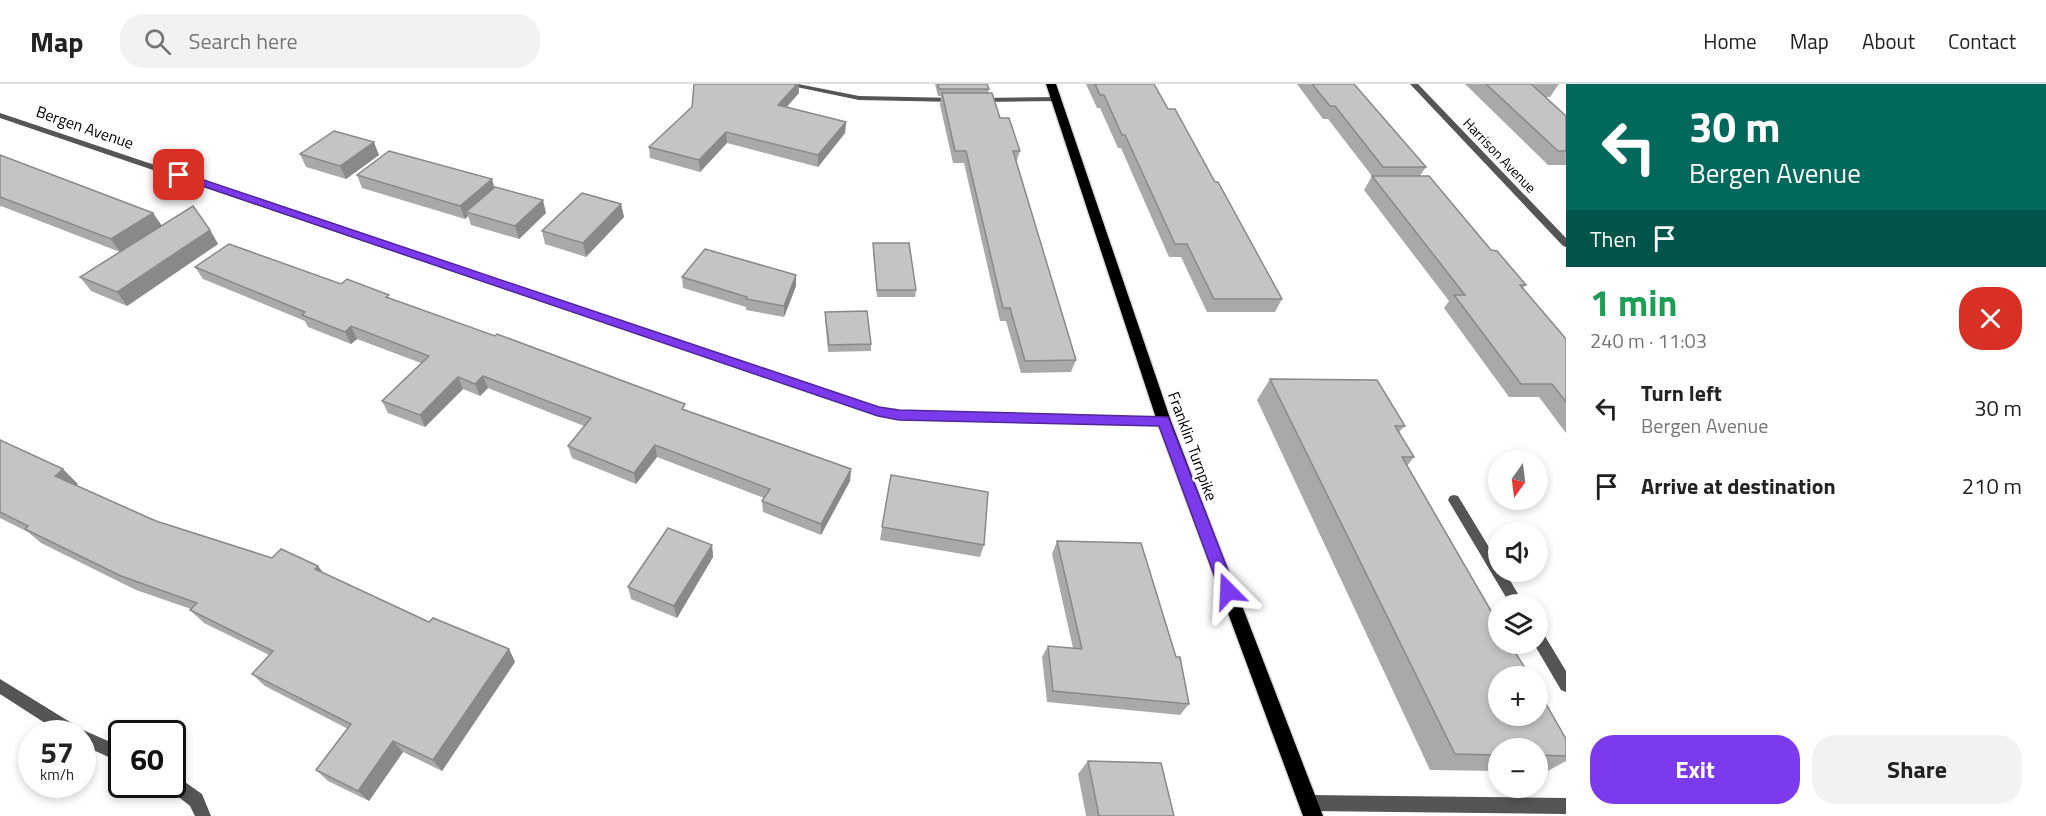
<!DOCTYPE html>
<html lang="en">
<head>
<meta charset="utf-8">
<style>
  body { margin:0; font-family:"Titillium Web",sans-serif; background:#f2f2f2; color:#222; height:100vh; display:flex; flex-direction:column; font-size:22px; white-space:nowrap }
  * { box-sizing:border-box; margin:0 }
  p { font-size:20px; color:#767676 }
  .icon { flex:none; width:33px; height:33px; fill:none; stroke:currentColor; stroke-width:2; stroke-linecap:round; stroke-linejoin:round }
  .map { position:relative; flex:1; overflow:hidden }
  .side { display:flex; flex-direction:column; background:#fff; width:480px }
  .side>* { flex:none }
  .guide { background:#00695c; color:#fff; overflow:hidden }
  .needle { width:39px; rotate:194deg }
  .tools { position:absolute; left:1488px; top:366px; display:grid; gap:12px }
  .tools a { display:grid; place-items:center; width:60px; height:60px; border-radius:50%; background:#fff; box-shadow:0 3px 9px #0003; font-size:30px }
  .speed { position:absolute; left:18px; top:636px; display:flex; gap:12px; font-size:30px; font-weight:700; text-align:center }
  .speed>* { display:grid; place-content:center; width:78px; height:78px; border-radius:50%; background:#fff; box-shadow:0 3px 9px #0003; line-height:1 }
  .speed small { font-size:15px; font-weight:400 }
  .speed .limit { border:3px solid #111; border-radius:9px; background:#fff; color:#111 }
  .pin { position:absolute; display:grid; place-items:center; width:51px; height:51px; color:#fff; margin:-26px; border-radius:12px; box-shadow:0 3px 9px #0006 }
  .me { position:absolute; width:66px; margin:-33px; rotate:339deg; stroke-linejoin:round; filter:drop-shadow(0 0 4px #0008) }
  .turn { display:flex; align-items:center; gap:21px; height:126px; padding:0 24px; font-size:27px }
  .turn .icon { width:78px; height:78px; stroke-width:2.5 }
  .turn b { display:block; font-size:42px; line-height:51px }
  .then { display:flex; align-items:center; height:57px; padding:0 24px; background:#0003; gap:12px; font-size:22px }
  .round { display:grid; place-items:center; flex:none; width:63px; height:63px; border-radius:24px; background:#f2f2f2 }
  .summary { display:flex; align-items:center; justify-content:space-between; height:102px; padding:0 24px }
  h1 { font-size:36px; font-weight:700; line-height:45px; color:#1e9e55 }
  .action { display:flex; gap:12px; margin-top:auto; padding:12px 24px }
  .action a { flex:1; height:69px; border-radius:24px; background:#7c3aed; color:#fff; font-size:24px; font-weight:700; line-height:69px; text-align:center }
  .action a+a { background:#f2f2f2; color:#222 }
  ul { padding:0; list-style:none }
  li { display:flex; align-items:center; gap:18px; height:78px; padding:0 24px }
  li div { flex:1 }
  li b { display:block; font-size:22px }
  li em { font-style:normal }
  header { display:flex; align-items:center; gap:36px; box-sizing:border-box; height:84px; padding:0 30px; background:#fff; border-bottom:2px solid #e0e0e0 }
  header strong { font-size:28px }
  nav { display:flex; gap:33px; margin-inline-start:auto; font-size:21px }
  .search { width:420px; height:54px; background:#f2f2f2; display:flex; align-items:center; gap:15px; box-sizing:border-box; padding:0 21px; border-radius:24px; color:#767676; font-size:22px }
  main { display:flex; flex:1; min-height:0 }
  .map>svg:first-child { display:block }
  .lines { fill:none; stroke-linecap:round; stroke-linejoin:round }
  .primary-casing { stroke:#dbdbdb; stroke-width:3 }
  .service { fill:#555; fill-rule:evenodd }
  .minor { fill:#555; fill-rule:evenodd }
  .primary { fill:#000; fill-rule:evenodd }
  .wall { fill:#a9a9a9 }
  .shaded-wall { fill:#898989 }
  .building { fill:#c4c4c4; stroke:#898989; stroke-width:1.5 }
  .route { fill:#7c3aed; stroke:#51269a; stroke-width:1.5 }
  .labels { text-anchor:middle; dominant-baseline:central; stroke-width:5; stroke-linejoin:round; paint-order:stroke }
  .far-street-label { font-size:14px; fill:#000; stroke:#fff }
  .street-label { font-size:16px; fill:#000; stroke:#fff }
</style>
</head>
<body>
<header>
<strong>Map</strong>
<div class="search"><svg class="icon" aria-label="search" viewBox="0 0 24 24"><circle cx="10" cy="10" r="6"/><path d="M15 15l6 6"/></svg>Search here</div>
<nav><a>Home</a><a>Map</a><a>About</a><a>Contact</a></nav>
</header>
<main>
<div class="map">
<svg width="1566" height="732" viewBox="0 0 1566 732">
  <rect width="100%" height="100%" fill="#fff"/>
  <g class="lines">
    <g class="primary-casing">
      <path id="primary" d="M1046,0h10l115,337 152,395h-20l-146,-395z"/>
    </g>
    <g class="service">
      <path d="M1454,411l4,1 40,66v10h7l19,32h-14l-62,-104 2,-4z"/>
      <path d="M1538,548l5,1 23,38v21l-5,-2 -27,-46h4z"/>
      <path d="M1308,711l258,3v16l-258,-3 -6,-2 -2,-6 2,-6z"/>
    </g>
    <g class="minor">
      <path d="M782,0h16l61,12 98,2 4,2 -4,2 -98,-2z"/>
      <path d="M1410,0h8l148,154v9l-3,-1z"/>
      <path d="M1057,13h3v4l-80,1 -4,-2 4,-2z"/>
      <path d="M0,29l879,295 20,3 265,6 6,4 -6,4 -265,-6 -21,-3 -878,-298z"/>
      <path d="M0,595l83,51 39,17v16l-40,-18v-11h-20l-62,-40z"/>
      <path d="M172,689l30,21 9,22h-16l-5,-10 -24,-19v-3h6z"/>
    </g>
    <use href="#primary" class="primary"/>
  </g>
  <g class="wall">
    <path d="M694,0h105v9l-13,14 60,15 -1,11 -27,34 -91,-24 -27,29 -50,-14 -1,-11 43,-40z"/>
    <path d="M935,0h52l2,5 -1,4 12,25 20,33 -4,12 60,197 -5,12 -50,1 -15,-52h-6l-36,-158h-11l-13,-58 1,-9h-3z"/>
    <path d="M1086,0h68l14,25 47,73 67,117 -7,13h-68l-26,-55h-12l-48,-109h-3l-18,-40h-3z"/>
    <path d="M1297,0h57l72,83 -6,9 71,74 35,35 -3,3 43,51v94l-27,-36h-30l-65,-89 5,-7 -85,-111 8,-14 -44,-57h-5z"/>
    <path d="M1465,0h94l-9,13h-4l20,19v49h-18z"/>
    <path d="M300,70l79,1 -33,24 -40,-12z"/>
    <path d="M0,71l153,58 9,13 48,4 8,14 -91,62 -36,-15 -11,-14 40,-25 -119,-46 -1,1z"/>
    <path d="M357,91l137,13 52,25 -27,26 -48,-14 -3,-9 -3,3 -103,-31z"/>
    <path d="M621,120l3,13 -38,40 -41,-13 -3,-13z"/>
    <path d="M873,159l43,47 -1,7h-38l-4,-47z"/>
    <path d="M195,183l146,17 50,15 295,111 165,59 -1,12 -29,54 -58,-23 -1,-11 2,-3 -107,-41 -21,27 -64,-26 -4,-12 16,-20 -96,-38 -8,8 -17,-7 -38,38 -37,-14 -6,-12 39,-38 -64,-24 -6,5 -43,-17 -3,-6 -102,-42z"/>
    <path d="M682,193l114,9 -12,31 -38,-7v-3l-63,-19z"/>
    <path d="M825,228l46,32v7l-43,1 -3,-33z"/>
    <path d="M1270,295l135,47 -6,6 15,25 -7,9 159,273v22l-20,11 -8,-1v-23h-40v23l-68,-1 -173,-370z"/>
    <path d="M0,356l78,44 -2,1 80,36 116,37 46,8 5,7 106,49 80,27 6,13 -73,109 -39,-19 -34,49 -41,-20 -12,-11 32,-41 -83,-43 -13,-12 17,-19 -65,-32 -14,-13 1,-1 -55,-19 -95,-47 -13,-11 -28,-14z"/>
    <path d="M891,391l93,70 -4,12 -100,-17z"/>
    <path d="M1057,457l132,163 -9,11 -133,-13 -5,-45 6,-11 25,2 -21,-94z"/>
    <path d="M712,461l1,12 -36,61 -46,-19 -3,-12z"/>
    <path d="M1088,677l86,55h-88l-8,-42z"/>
  </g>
  <g class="shaded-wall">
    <path d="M797,0h2v9l-21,24v-12z"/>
    <path d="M846,38l-1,11 -27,34v-12z"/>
    <path d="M726,48l1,11 -27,29 -1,-12z"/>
    <path d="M374,58l5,13 -33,24 -6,-13z"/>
    <path d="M492,95l4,14 -30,19 2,4 -3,3 -5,-13z"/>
    <path d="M543,116l3,13 -27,26 -4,-13z"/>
    <path d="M621,120l3,13 -38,40 -3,-14z"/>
    <path d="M153,129l9,13 -41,27 -10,-14z"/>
    <path d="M210,146l8,14 -91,62 -10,-14z"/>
    <path d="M796,191v11l-12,31v-11z"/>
    <path d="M351,242l6,13 -6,5 -6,-12z"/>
    <path d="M483,292l5,12 -8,8 -5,-12z"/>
    <path d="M458,293l5,12 -38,38 -5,-12z"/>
    <path d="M655,361l2,12 -21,27 -2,-11z"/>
    <path d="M63,385l15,15 -8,6 -15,-14z"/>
    <path d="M851,385l-1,12 -29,54v-11z"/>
    <path d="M712,461l1,12 -36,61 -3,-12z"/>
    <path d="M318,482l10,13 -13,-10z"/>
    <path d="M509,565l6,13 -73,109 -9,-11z"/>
    <path d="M393,657l10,11 -34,49 -11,-10z"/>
  </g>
  <g class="building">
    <path d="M694,0h103l-19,21 68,17 -28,33 -92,-23 -27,28 -50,-13 43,-40z"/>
    <path d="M938,0h49l2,5h-50z"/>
    <path d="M1095,0h59l14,25h7l40,73h3l64,117h-68l-27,-55h-12l-50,-109h-3l-18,-40h-4z"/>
    <path d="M1312,0h42l72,83h-43l-48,-61h-5z"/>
    <path d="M1486,0h45l35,32v35h-8z"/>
    <path d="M942,9h50l8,25h9l11,33h-7l63,209 -51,1 -15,-53h-7l-37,-157h-11z"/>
    <path d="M334,47l40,11 -34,24 -40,-12z"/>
    <path d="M389,67l103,28 -32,27 -103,-31z"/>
    <path d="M0,71l153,58 -42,26 -111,-42z"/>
    <path d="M1372,92h57l62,74 6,1 29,34h-6l46,54v63l-14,-18h-31l-67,-89h11z"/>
    <path d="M495,103l48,13 -28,26 -49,-14z"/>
    <path d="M582,109l39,11 -38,39 -41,-12z"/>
    <path d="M193,122l17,24 -93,62 -37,-15z"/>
    <path d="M873,159h36l7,47h-39z"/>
    <path d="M229,160l112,40 6,-5 42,16 -3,2 109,39 2,-2 188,70 -3,5 169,60 -30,55 -59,-23 8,-12 -115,-44 -21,28 -66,-27 23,-28 -108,-42 -8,8 -17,-7 -38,38 -38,-14 47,-45 -78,-30 -6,6 -43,-17 3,-3 -110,-45z"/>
    <path d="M705,165l91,26 -12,31 -38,-7 1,-2 -65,-20z"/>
    <path d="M867,227l4,33 -42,1 -4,-33z"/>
    <path d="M1270,295l107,1 28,46h-10l19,31h-12l96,166v21h12l20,32h-32v40h40v-26l28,49v17l-28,-1v-7h-40v7l-43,-1z"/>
    <path d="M0,356l63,29 -8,7 101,45 116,37 9,-9 37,17 -3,3 114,53 4,-4 76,31 -76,111 -40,-19 -35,50 -42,-21 35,-46 -99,-50 21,-23 -83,-41 7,-7 -76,-27 -96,-47 3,-3 -28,-14z"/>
    <path d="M891,391l97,17 -4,53 -102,-18z"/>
    <path d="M668,444l44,17 -38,61 -46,-19z"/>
    <path d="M1057,457l84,2 35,114h4l9,47 -136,-13 -5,-45 34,3z"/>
    <path d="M1088,677l73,2 13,53h-75z"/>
  </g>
  <path class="route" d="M176,89h7l696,234 20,3 269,7 68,174 -3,4 -5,2 -6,-2 -2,-4 -61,-165 -260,-6 -21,-4 -702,-239z"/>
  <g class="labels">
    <g class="far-street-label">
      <text transform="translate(1500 71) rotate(46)">Harrison Avenue</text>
    </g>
    <g class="street-label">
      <text transform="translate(85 43) rotate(19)">Bergen Avenue</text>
      <text transform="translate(1193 362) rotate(70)">Franklin Turnpike</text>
    </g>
  </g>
</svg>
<div class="tools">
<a><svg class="needle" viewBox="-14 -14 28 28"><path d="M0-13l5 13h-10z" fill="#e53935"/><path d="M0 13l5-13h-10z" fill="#767676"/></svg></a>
<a><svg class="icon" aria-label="sound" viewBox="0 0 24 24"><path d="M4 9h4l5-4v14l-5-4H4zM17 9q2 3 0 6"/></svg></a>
<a><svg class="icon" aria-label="layers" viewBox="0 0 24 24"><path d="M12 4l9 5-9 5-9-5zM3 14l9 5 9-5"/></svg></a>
<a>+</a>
<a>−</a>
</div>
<div class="speed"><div>57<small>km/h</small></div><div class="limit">60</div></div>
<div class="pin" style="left:179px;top:91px;background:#d93025"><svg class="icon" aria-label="arrive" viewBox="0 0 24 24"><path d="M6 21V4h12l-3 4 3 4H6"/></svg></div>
<svg class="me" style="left:1228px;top:507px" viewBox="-20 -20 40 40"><path d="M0-17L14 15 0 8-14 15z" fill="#7c3aed" stroke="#fff" stroke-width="4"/></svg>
</div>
<section class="side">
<div class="guide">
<div class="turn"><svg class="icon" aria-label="left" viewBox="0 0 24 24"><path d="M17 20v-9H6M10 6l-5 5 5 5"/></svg><div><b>30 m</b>Bergen Avenue</div></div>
<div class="then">Then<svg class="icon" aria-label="arrive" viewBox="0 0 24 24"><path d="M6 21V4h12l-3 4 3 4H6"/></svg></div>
</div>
<div class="summary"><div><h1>1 min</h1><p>240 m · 11:03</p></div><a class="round" style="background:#d93025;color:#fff"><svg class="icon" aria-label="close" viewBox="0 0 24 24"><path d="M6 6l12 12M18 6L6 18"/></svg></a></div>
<ul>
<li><svg class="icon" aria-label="left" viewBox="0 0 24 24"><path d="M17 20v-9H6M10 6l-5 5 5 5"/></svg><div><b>Turn left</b><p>Bergen Avenue</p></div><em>30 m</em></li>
<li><svg class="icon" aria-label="arrive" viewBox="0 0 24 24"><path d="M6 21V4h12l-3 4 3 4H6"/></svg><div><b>Arrive at destination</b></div><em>210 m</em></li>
</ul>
<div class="action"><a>Exit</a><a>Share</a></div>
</section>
</main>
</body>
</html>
